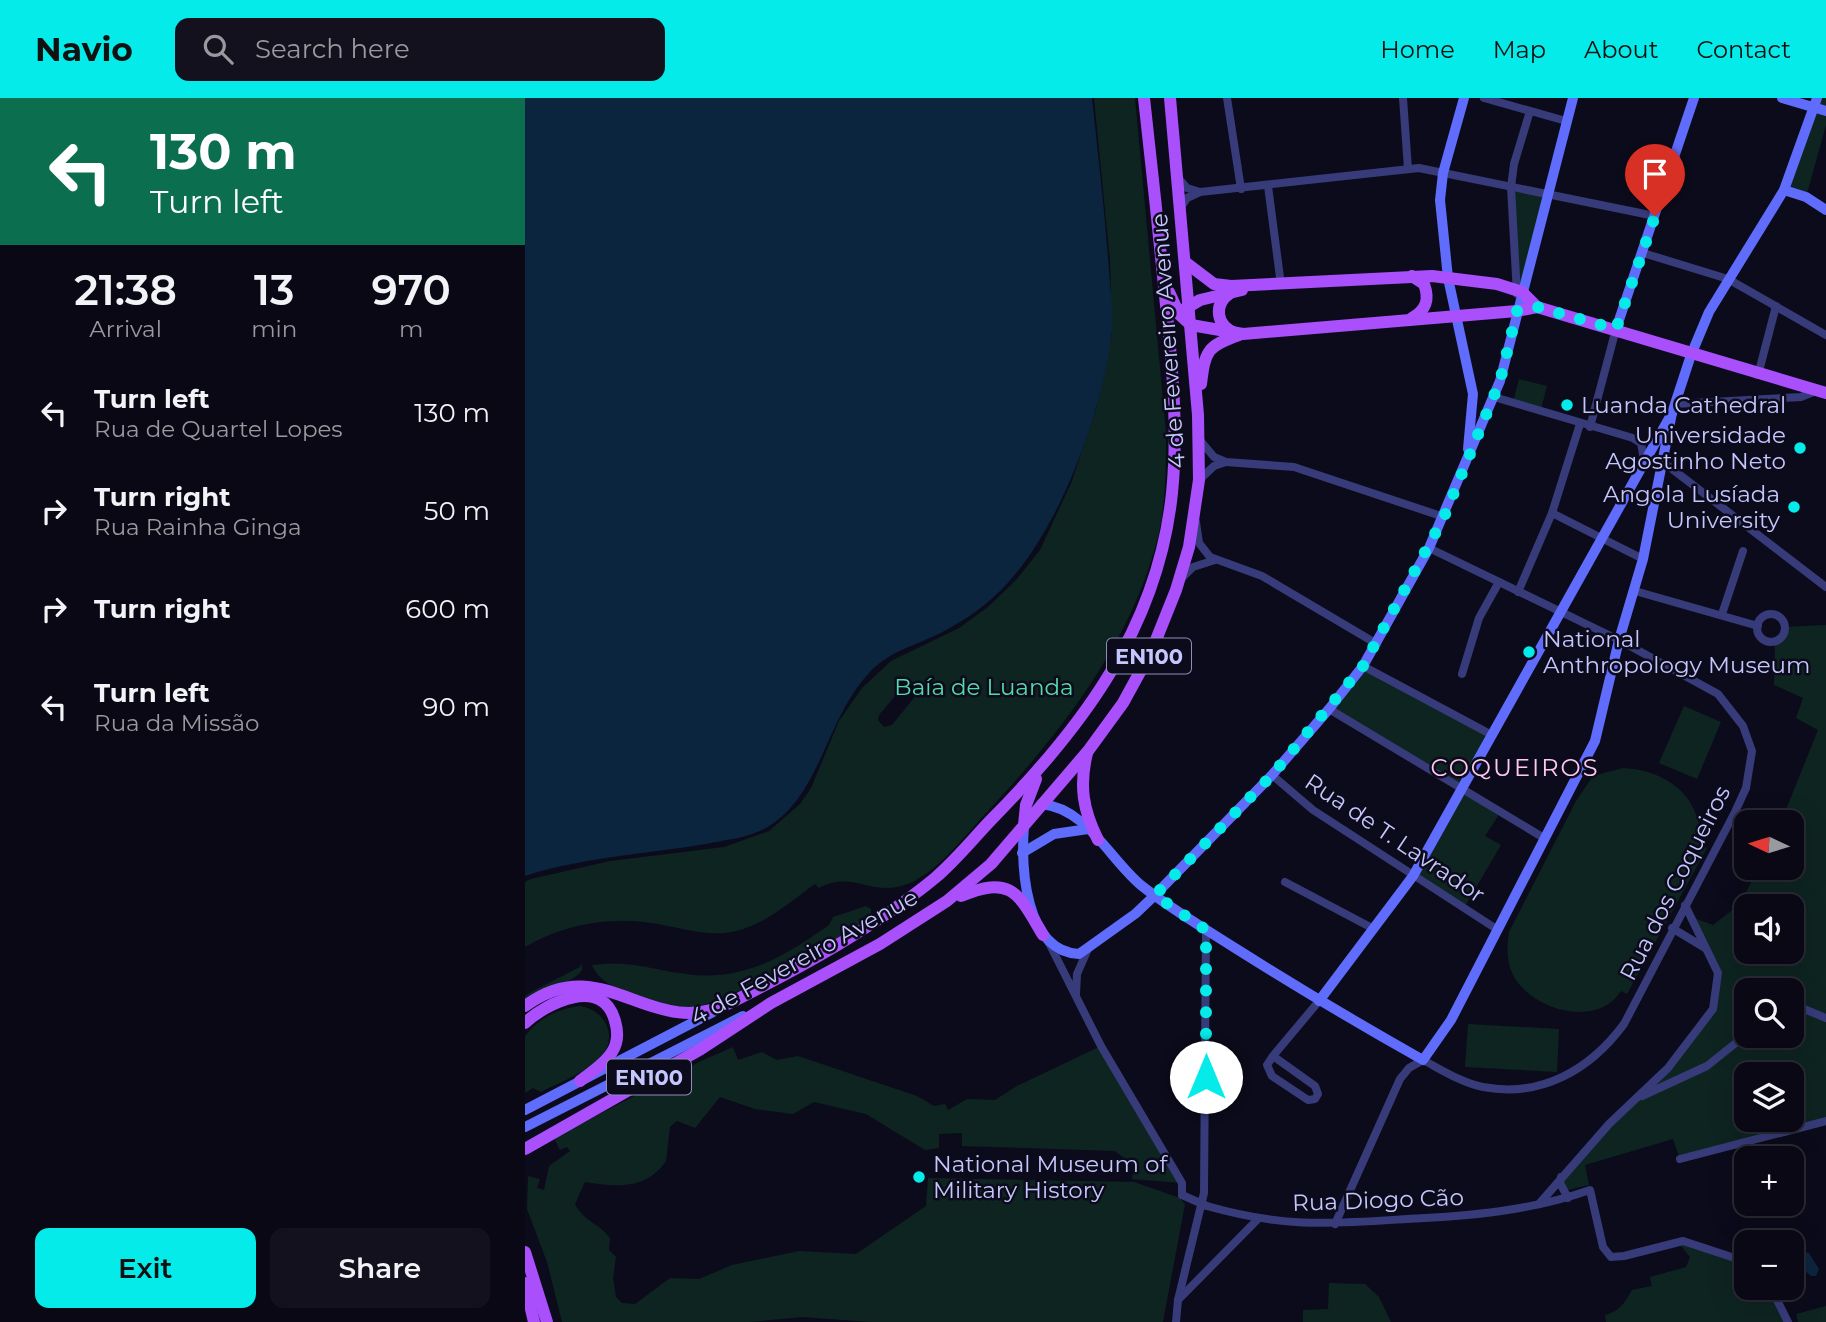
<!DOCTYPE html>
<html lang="en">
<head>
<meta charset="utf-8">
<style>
  body { margin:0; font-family:Montserrat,sans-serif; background:#12111d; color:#f1f3f6; height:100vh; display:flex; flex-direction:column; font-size:26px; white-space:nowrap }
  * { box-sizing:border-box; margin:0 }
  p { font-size:23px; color:#999aa0 }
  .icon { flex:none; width:38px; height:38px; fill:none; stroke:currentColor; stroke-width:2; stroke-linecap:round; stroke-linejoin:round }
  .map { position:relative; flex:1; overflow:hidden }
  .details { display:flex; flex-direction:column; background:#090814; width:525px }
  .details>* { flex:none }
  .guide { background:#0b6e4f; color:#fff; overflow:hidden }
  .needle { width:46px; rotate:274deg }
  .fabs { position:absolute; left:1209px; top:712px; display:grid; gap:14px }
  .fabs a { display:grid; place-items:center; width:70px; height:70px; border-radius:14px; background:#090814; box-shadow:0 7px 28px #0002,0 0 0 2px #292934; font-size:35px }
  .pin { position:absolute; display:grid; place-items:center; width:60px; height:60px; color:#fff; margin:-72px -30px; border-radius:50% 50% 50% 0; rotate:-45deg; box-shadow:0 0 7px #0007 }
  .pin .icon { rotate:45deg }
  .me { position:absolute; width:77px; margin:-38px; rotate:0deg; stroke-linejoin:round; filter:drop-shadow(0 0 5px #0008) }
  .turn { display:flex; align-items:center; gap:24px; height:147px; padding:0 35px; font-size:32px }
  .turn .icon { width:91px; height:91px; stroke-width:2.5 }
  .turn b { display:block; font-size:49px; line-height:60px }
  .eta { display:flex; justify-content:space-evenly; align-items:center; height:119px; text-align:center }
  .eta b { font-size:42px; font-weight:600; line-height:49px }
  .primary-button { display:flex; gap:14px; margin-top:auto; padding:14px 35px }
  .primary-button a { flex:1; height:80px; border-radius:14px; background:#05ebe9; color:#111; font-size:28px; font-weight:600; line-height:80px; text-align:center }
  .primary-button a+a { background:#12111d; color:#f1f3f6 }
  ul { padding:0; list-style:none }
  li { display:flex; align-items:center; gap:21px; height:98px; padding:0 35px }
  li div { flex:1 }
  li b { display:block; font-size:26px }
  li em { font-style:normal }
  header { display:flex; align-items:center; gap:42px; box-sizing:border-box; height:98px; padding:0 35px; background:#05ebe9; color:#111 }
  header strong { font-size:33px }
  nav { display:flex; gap:38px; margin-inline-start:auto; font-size:24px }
  .search { width:490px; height:63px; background:#12111d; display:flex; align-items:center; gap:18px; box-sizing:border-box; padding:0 24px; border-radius:14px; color:#999aa0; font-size:26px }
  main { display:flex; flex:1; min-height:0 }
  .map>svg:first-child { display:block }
  .green { fill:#0e2421; fill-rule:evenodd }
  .water { fill:#0c253e }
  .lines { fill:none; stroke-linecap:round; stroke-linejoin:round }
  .street { stroke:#373b79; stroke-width:8 }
  .secondary { stroke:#5f6cfc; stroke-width:10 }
  .primary { stroke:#a94ffb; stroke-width:12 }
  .street-bridge { stroke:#373b79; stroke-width:8 }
  .route { stroke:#05ebe9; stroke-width:12; stroke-dasharray:0 21.6 }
  .poi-dot { fill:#05ebe9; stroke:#0c0b1b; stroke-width:2.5 }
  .labels { text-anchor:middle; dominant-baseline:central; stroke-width:5; stroke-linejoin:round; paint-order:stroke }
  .shield { fill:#0c0b1b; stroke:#8e8eba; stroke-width:2 }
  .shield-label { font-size:21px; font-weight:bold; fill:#c6c6fe }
  .street-label { font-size:23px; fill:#c6c6fe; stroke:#0c0b1b }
  .poi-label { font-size:23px; fill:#c6c6fe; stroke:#0c0b1b; text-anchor:start }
  .park-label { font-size:23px; fill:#55dbab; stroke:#0c0b1b }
  .neighbourhood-label { font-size:24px; letter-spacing:2px; fill:#fec8f0; stroke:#0c0b1b }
</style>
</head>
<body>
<header>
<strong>Navio</strong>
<div class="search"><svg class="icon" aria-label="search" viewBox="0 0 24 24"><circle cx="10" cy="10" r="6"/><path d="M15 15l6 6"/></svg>Search here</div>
<nav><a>Home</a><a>Map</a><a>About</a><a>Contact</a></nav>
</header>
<main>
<section class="details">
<div class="guide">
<div class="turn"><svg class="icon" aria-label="left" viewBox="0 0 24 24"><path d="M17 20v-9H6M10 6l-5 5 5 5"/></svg><div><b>130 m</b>Turn left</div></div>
</div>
<div class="eta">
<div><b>21:38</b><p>Arrival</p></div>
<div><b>13</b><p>min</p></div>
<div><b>970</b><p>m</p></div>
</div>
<ul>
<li><svg class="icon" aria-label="left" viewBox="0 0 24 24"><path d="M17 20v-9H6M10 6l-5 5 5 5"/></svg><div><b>Turn left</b><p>Rua de Quartel Lopes</p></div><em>130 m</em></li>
<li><svg class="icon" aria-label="right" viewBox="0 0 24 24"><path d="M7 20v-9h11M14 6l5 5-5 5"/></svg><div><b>Turn right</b><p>Rua Rainha Ginga</p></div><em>50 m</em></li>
<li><svg class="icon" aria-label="right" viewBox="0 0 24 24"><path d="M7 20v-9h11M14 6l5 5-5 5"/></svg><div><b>Turn right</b></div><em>600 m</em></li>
<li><svg class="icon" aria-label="left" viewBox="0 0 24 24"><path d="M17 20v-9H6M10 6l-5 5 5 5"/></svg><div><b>Turn left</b><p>Rua da Missão</p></div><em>90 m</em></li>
</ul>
<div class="primary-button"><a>Exit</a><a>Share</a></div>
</section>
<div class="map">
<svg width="1301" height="1224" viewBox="0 0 1301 1224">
  <rect width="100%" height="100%" fill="#0c0b1b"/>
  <g class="green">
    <path d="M569,0h41l31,335c0,33 0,67 -7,100 -26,108 -97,198 -171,278 -23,24 -47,58 -78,72 -38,16 -56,-14 -91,5l-4,-4c-24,17 -49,40 -79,47 -29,7 -56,-4 -85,-8 -43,-7 -89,2 -126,24v-65l6,-3 79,-18 114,-14 45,-16 31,-27 11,-16 28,-67 23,-33 29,-27 68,-33 29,-21 28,-27 24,-30 32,-69 24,-72 16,-74 -2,-74zM382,584l8,2 2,10 -25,31 -8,2 -6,-7 1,-5z"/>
    <path d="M1293,0h8v27l-20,72 -22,-7z"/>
    <path d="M986,89l35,7 -24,98 -6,-2z"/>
    <path d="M994,281l28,7 -7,27 -28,-7z"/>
    <path d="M1301,527v496l-146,38 -7,-20 -88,26 4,20 -21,5 -7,-13 80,-80 72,-88 2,-45 -24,-47 22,8 26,-20 20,-37h33v-46h-11l37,-92 -22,-12 7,-20 -29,-13 1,-44 7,-5 3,-9zM1222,808h45v46h-45zM1222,892h45v46h-45zM1222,976h45v46h-45z"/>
    <path d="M838,568l128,69 -30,55 39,23 -15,23 16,9 -37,63 -51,-32 48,-86 -132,-81z"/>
    <path d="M1159,608l37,16 -24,57 -38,-16z"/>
    <path d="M1098,670c44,2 80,29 77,76l7,4 -80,146 -6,-3c-24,38 -90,19 -108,-16 -7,-14 -6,-28 -4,-43l67,-131 17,-25z"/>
    <path d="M341,808l5,3v7l-15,11c-40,23 -137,83 -181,83 -14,0 -32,-11 -45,-17 -14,-5 -32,-12 -38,-28 44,-5 62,6 102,10 53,5 94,-21 135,-50l4,-8z"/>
    <path d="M57,864v8c-7,12 -42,23 -57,32v-6l6,-4 49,-25z"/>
    <path d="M55,908c11,2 20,7 26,18 17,37 -41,55 -65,68l-8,-4 -8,5v-57c14,-18 32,-27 55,-30z"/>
    <path d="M943,926l91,5 -2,43 -92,-5z"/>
    <path d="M576,948l81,137 -50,-4 2,-13 -19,-15 -153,-5v-13l-23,1v14l-14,2 -59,-36 -52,-12 -21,12 -38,-5 -35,-12 -25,31 -18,-7 -7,6 -4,34c-20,29 -49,26 -81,21l-10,22c10,19 23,18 35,34l-1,12 7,7 -3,21 3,19 6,6 13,1 35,-26 29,1 33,-14 67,-14 57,3 70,-48 2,-28 206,4 46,16 5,6 -22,118h-292l-69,-5 -52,5h-188l-15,-60 -20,-53 1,-33 12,3 -3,9 7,2 5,-24 21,-15 -3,-4 -7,3 -6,-12 147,-77 32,-14 5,13 24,-8 15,8 21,-4 119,40 17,10 11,-2 3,6 19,-11 28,1 22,-14z"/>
    <path d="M1152,1143l69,21 1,26h24l17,34h-182l-1,-7c14,-3 20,-13 27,-25l20,-4 -2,-9 36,-10 4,-10z"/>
    <path d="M804,1185l36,1 14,13 12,25h-88v-12l25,-1z"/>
    <path d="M1301,1208v16h-28l-2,-8z"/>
  </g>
  <g class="water">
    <path d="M0,0h567c6,57 13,115 17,173 1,19 5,41 3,61 -10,82 -53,200 -111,258 -20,20 -45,36 -69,47 -23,10 -46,17 -63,36 -44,47 -48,123 -103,155 -17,10 -41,12 -60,16 -60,10 -123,13 -181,32z"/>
    <path d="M1275,1153l9,2 10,16 -3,7h-5l-19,-16v-6l3,2z"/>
  </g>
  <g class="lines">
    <g class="street">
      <path d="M702,0l14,91"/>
      <path d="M878,0l5,71"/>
      <path d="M959,0l82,23"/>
      <path d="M653,80l9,10 13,4"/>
      <path d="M743,88l13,99"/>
      <path d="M656,109l6,-9 13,-6 219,-24 236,48"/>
      <path d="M1118,155l85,26 98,56"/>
      <path d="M992,196l-6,-107 3,-23 16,-53"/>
      <path d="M1233,277l18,-69"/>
      <path d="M969,299l139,41 8,5 3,17"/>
      <path d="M1150,306l126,-7 15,-6"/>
      <path d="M1065,329l26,-98"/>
      <path d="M674,341l15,18 12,5 68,5 150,50"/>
      <path d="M1120,363l18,1 163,125"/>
      <path d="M674,382l15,-14 12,-4"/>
      <path d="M1027,415l91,46"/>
      <path d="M671,424l3,21 11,14 52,19 115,68"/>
      <path d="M657,480l11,-11 22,-7"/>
      <path d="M1110,493l123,35"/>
      <path d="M993,494l34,-79 28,-89"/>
      <path d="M1197,516l21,-63"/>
      <circle cx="1246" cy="530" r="14"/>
      <path d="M838,568l129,69"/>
      <path d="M937,576l17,-56 20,-36"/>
      <path d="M804,611l215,129"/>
      <path d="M747,677l41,35 185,120"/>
      <path d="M760,784l89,47"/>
      <path d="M1147,830l33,20"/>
      <path d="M522,841l54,107 81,137v12"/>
      <path d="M551,896l1,-20 11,-25"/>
      <path d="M1267,906l34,14"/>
      <path d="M748,958l42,30 3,8 -3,5 -7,1 -36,-24 -5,-11z"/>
      <path d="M748,958l46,-55"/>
      <path d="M1117,998l65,-30 40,-32"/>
      <path d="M1155,1061l146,-38"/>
      <path d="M1036,1079l-1,6 8,15"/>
      <path d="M1014,1106l70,-80 59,-56 45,-59 5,-36 -33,-68"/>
      <path d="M682,1108c77,22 121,18 200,13 63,-3 123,-8 183,-29l13,57 8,10 13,-1 59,-15 64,21"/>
      <path d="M810,1126l65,-145 9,-11 14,-8c19,10 39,23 60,27 58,11 107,-17 141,-63l111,-212 11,-24 6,-37 -9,-25 -25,-32 -99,-54 -190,-92"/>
      <path d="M1246,1190l17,34"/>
      <path d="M653,1202l79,-80"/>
      <path d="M651,1224l2,-22 26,-107 2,-263"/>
    </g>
    <g class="secondary">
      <path d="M939,0l-21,75 -3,27 8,78 25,116 -5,55"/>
      <path d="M1257,0l44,13"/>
      <path d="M1259,92l22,7 20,13"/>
      <path d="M1091,231l78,-231"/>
      <path d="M516,706c46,4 69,56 101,82 29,23 62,42 93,62 62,39 124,76 188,112l28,-40 144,-279 24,-101 24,-81 29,-146"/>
      <path d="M499,728c-3,40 0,125 55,128l56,-40 20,-19 117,-120 57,-66 34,-43 66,-118 71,-167 73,-283"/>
      <path d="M497,755l32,-19 34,-5"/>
      <path d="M794,903l94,-125 259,-463 19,-58 18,-43 75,-122 33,-92"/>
      <path d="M0,1012l188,-98"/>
      <path d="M0,1029l218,-111"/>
    </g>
    <g class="primary">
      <path d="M660,164l29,22 17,2 201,-10 65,8 25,8 15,15 289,86"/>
      <path d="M644,194l10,22 12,11 52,9 274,-23 20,-4"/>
      <path d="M705,195c-17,12 -14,32 5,40"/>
      <path d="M658,212l17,-10 42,-10"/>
      <path d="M887,220c14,-8 18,-18 12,-34l-12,-8"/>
      <path d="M676,286c4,-33 6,-38 38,-49"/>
      <path d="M562,655c-8,33 -4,57 11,87"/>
      <path d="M499,727l2,-20 10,-26"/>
      <path d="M436,798c51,-21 57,-3 82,39"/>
      <path d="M0,908c80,-59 125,38 207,-4 67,-34 145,-76 203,-124 20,-17 37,-38 55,-57 92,-93 168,-193 182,-328 6,-60 1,-118 -5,-178 -7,-72 -15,-145 -23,-217"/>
      <path d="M0,925c21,-20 78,-48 90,-2 3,10 3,22 -3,31 -7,12 -22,21 -32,29"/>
      <path d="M0,1051l176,-100 70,-46 109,-59 67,-43 44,-37 97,-113 35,-48 29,-53 24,-60 13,-43 10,-67 -1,-65 -28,-317"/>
      <path d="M0,1154l22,70"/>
      <path d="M0,1185l9,39"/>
    </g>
    <path class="street-bridge" d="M657,1097l25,11"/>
  </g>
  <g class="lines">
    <path class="route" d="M681,979v-147l-51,-35 117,-120 91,-109 81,-149 56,-136 17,-70 20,-4 79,22 39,-113"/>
  </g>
  <g class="poi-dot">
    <circle cx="1042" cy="307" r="7"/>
    <circle cx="1275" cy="350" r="7"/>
    <circle cx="1269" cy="409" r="7"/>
    <circle cx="1004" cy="554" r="7"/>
    <circle cx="394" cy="1079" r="7"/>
  </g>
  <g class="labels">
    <g class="shield">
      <rect x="582" y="540.5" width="84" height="35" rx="5"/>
      <rect x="82" y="961.5" width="84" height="35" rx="5"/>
    </g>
    <g class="shield-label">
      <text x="624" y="558">EN100</text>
      <text x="124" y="979">EN100</text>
    </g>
    <g class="street-label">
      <text transform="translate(643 243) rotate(-94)">4 de Fevereiro Avenue</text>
      <text transform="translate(870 740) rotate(34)">Rua de T. Lavrador</text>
      <text transform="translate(1150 785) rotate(-63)">Rua dos Coqueiros</text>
      <text transform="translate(279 859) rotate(-29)">4 de Fevereiro Avenue</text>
      <text transform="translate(853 1102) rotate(-2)">Rua Diogo Cão</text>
    </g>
    <g class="poi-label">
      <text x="1056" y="307">Luanda Cathedral</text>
      <text x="1261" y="337" text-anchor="end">Universidade<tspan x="1261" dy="26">Agostinho Neto</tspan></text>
      <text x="1255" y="396" text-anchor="end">Angola Lusíada<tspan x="1255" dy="26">University</tspan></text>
      <text x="1018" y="541">National<tspan x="1018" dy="26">Anthropology Museum</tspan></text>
      <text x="408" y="1066">National Museum of<tspan x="408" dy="26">Military History</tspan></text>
    </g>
    <g class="park-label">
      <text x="459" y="589">Baía de Luanda</text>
    </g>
    <g class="neighbourhood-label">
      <text x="990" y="669">COQUEIROS</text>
    </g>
  </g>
</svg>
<div class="fabs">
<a><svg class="needle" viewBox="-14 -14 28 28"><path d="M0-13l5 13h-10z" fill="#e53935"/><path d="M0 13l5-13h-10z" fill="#999aa0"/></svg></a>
<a><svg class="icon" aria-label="sound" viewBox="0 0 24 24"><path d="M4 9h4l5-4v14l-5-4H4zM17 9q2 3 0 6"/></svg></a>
<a><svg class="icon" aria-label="search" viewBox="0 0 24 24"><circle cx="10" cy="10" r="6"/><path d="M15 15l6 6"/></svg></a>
<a><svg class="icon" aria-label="layers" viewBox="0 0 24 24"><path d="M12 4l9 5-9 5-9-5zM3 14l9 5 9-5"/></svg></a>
<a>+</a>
<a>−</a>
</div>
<div class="pin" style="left:1130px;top:118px;background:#d93025"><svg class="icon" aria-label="arrive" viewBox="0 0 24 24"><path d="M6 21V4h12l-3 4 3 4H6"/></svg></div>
<svg class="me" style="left:681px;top:979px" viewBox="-20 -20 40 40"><circle r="19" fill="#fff"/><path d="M0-13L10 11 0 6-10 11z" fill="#05ebe9"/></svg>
</div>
</main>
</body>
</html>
